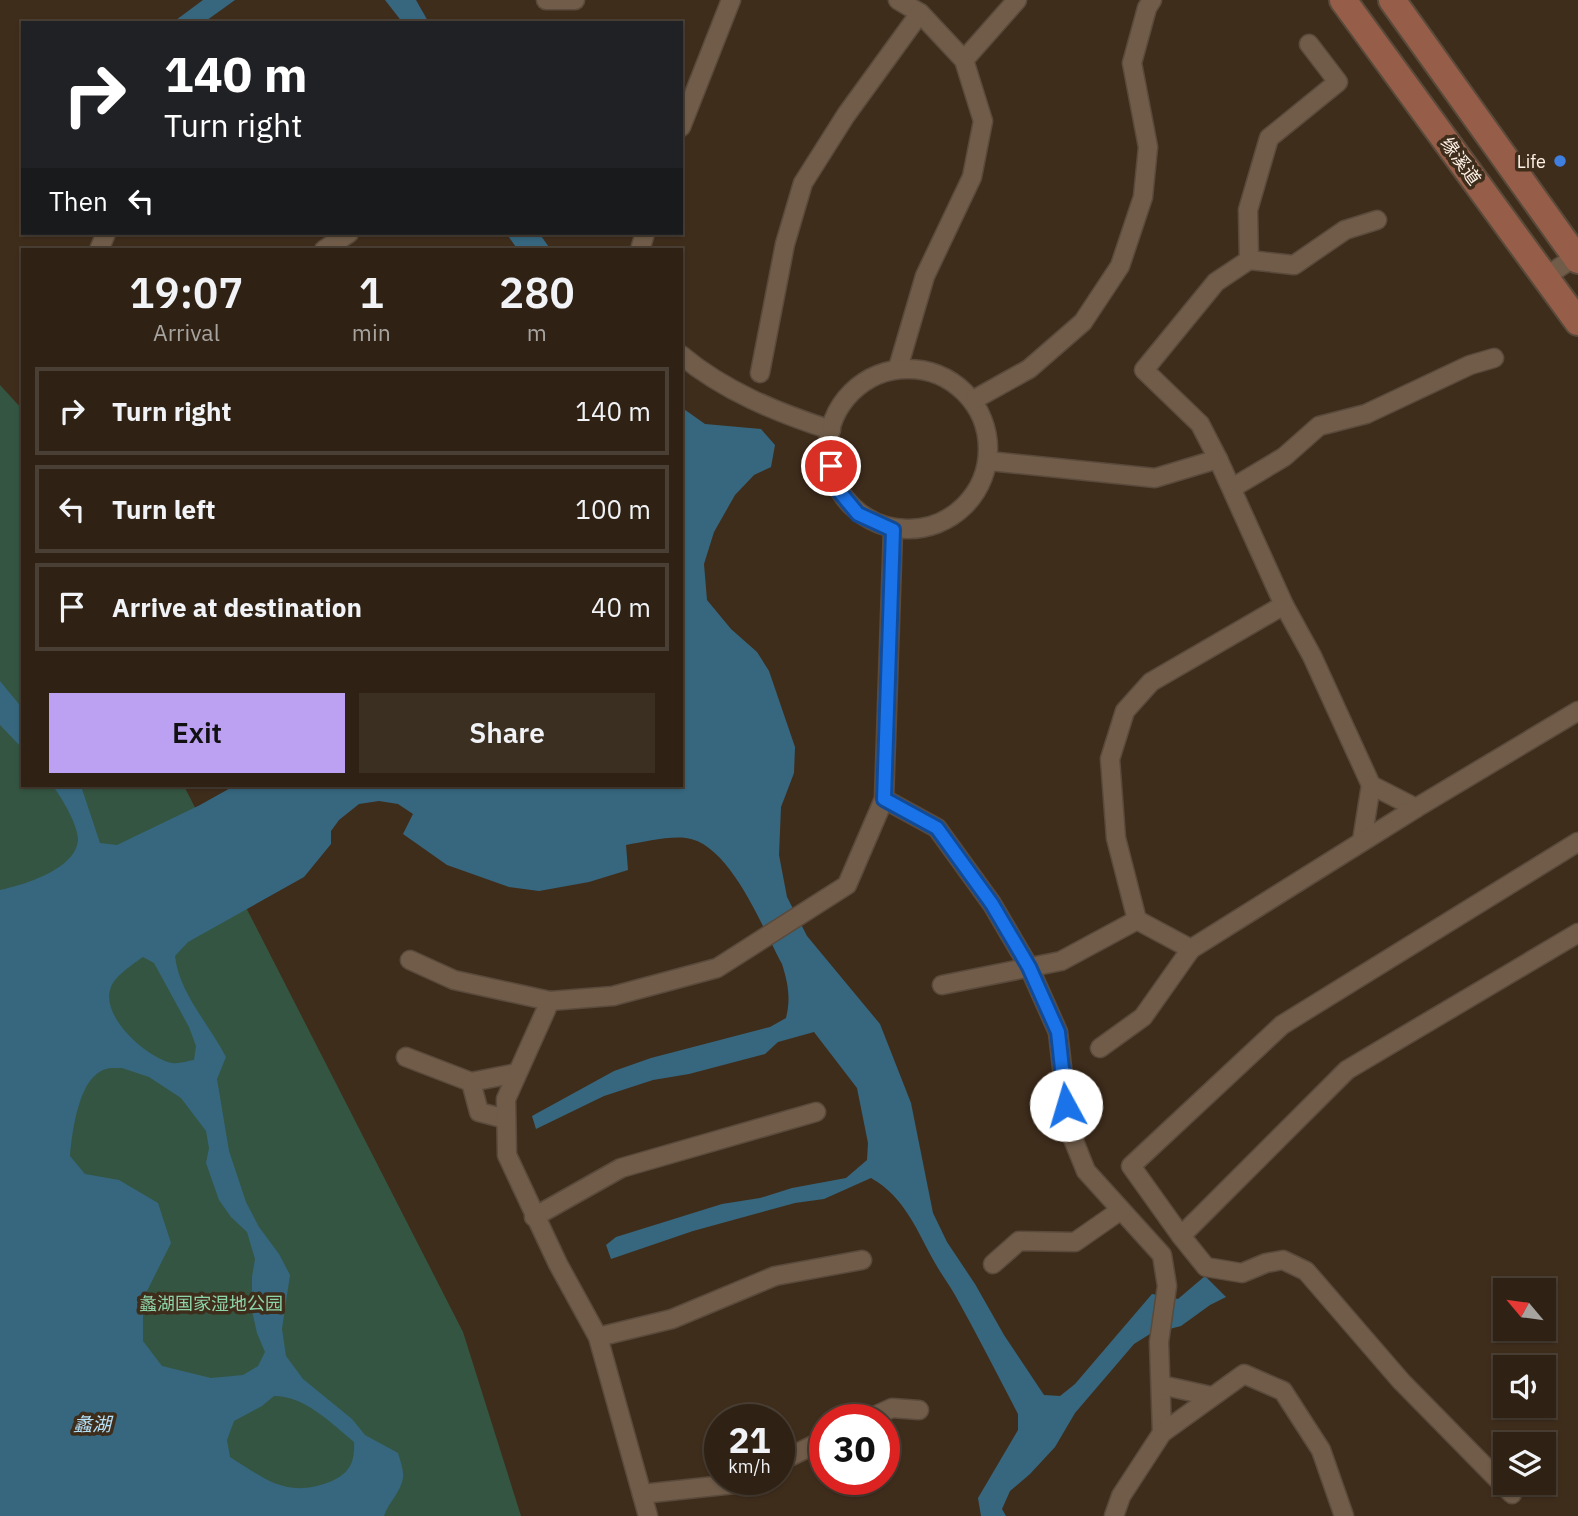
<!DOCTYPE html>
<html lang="en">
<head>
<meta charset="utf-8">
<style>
  body { margin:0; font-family:"IBM Plex Sans","Noto Sans SC",sans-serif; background:#3b2f22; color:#f1f3f6; height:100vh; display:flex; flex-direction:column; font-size:26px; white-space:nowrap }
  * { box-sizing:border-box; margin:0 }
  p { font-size:23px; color:#a7a4a0 }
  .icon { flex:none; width:38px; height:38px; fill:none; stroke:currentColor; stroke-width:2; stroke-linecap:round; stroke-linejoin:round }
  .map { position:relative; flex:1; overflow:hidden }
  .details { position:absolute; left:21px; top:248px; width:662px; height:539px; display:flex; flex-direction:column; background:#2f2215; border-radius:0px; box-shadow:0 2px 5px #0004,0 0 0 2px #4a3f34 }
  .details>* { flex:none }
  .top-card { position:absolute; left:21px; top:21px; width:662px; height:214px; border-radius:0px; box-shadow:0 2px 5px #0004,0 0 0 2px #4a3f34; background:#202124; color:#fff; overflow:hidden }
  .needle { width:46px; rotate:299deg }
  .controls { position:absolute; left:1493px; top:1278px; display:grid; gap:14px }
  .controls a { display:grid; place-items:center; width:63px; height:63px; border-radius:0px; background:#2f2215; box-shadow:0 2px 5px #0004,0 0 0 2px #4a3f34; font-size:35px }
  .speed { position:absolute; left:704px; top:1404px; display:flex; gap:14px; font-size:35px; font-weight:700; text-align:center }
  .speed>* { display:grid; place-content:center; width:91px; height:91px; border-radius:50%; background:#2f2215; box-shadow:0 2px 5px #0004,0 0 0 2px #4a3f34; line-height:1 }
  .speed small { font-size:18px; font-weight:400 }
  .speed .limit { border:10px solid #d22; background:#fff; color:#111 }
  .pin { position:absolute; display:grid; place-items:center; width:60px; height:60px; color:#fff; margin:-30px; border:4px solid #fff; border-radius:50%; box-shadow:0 2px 7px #0007 }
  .me { position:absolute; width:77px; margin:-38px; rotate:354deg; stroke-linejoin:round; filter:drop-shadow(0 0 5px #0008) }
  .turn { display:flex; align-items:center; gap:24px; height:147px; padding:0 28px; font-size:32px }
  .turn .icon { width:91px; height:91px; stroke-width:2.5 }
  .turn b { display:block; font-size:49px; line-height:60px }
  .then { display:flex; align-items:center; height:66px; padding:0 28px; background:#0003; gap:14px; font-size:26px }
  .eta { display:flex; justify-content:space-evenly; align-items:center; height:119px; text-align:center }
  .eta b { font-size:42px; font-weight:600; line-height:49px }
  .cta { display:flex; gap:14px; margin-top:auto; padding:14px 28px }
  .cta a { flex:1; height:80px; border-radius:0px; background:#bca0f2; color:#111; font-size:28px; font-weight:600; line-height:80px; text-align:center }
  .cta a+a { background:#3b2f22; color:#f1f3f6 }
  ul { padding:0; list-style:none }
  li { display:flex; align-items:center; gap:21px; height:88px; margin:0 14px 10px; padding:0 14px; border:4px solid #4a3f34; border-radius:0px }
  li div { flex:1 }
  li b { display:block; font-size:26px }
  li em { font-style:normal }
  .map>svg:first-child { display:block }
  .green { fill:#345541 }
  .water { fill:#36677f; fill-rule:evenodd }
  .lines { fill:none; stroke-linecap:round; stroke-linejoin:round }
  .minor-casing { stroke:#5a4a3b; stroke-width:21 }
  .secondary-casing { stroke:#5a4a3b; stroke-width:30 }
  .minor { stroke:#705c49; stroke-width:18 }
  .secondary { stroke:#965e48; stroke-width:26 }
  .route-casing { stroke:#114b97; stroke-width:18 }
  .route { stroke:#1a73e8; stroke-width:12 }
  .shop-dot { fill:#3f7fe0; stroke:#3f2d1c; stroke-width:2.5 }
  .labels { text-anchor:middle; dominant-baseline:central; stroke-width:7; stroke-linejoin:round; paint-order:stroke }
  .street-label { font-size:18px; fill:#fef2e7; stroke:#3f2d1c }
  .poi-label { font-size:18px; fill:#fef2e7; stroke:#3f2d1c; text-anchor:end }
  .park-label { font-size:18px; fill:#8dd5a9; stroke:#3f2d1c }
  .water-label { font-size:19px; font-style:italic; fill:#b4e0f8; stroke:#3f2d1c }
</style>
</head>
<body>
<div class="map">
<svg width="1578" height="1516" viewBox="0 0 1578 1516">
  <rect width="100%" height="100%" fill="#3f2d1c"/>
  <path class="green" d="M0,385l23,25v376h161l279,546 58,184h-521z"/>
  <g class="water">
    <path d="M203,0h32l-32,23h-31z"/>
    <path d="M385,0h31l13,23h-26z"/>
    <path d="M506,233h33l12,17h-33z"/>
    <path d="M681,407l24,17 56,5 14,16 -4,22 -17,8 -19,20 -21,37 -10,32 3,36 24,29 26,23 12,19 26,76 -1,26 -13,34 -2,48 8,42 20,39 73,88 31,79 22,110 14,29 28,42 29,51 40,60 16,1 15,-12 77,-90 26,5 27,-23 21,21 -16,8 -29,21 -31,8 -16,10 -59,69 -20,34 -25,27 -20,17 -8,18 4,7h-25l-3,-18 40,-68v-16c-21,-40 -41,-80 -63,-119 -6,-11 -14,-21 -20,-32 -18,-32 -30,-66 -64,-85l-47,21 -29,4 -102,28 -82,28 -5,-14 10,-8 106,-33 38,-6 32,-10 54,-10 21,-18 1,-17 -11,-55 -43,-56 -36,10 -13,12 -76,20 -36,6 -49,16 -68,33 -4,-13 82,-45 37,-13 119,-31 16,-9c5,-20 2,-35 -4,-54 -19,-35 -52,-121 -96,-126 -19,-2 -42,4 -60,7l2,25 -39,12 -50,9 -30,-4 -62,-22 -44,-31 10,-20 -15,-10 -19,-3 -20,3 -20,16 -8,11v13l-27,33 -116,65 -13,14c4,37 34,68 51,101l-9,22 12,72 17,51 13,25 20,27 11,21 -8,54 4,27 17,23 49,40 13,16 33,18c2,7 6,17 5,25 -2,14 -15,25 -19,38h-384v-626c24,-5 76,-21 78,-50 0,-15 -16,-42 -25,-54h28l19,57 17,2 83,-40 34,-19h447zM143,957l11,6 35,64 7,19 -2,14c-7,1 -15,4 -22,3 -25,-5 -73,-47 -61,-76 4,-11 22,-23 32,-30zM122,1068l27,9 32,21 25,33 3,17 -3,15 13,37 12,17 16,15 8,27 -3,18v34l5,22 8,19 -7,14 -15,9 -32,3 -49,-12 -19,-25v-42l28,-56 -13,-40 -39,-23 -34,-6 -15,-18c2,-23 8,-73 31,-85 6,-4 15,-3 21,-3zM274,1396c31,0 57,27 80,46 1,20 -4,31 -22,39 -45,18 -65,-1 -102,-24l-3,-17 7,-19 28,-15z"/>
    <path d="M0,681l23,28v40l-23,-24z"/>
  </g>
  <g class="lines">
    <g class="minor-casing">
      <g id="minor">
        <path d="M546,0h29"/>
        <path d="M964,60l53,-60"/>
        <path d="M681,127l50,-127"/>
        <path d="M99,250l7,-17"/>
        <path d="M324,250l25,-17"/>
        <path d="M640,250l5,-17"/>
        <path d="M1249,260l-1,-50 21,-72 69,-56 -29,-38"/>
        <path d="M1545,277l33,-22"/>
        <path d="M681,355c43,36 97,58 150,75"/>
        <path d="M898,368l27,-92 47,-99 11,-56 -19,-61 -44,-47 -22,-13"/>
        <circle cx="908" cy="449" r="80"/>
        <path d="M760,373l25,-129 18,-61 43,-68 74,-102"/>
        <path d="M975,399l54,-30 54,-47 37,-56 23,-69 5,-50 -16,-84 15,-55 5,-8"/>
        <path d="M1218,459l-18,-35 -56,-54 72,-88 33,-22 45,5 51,-35 32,-10"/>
        <path d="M989,461l166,17 63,-19 66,146 28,51 59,129 45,23 162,-97"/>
        <path d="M1232,488l52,-31 35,-31 47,-12 104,-49 24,-7"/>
        <path d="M884,799l53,29 55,76 37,63 29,65 11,97 17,42 76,84 5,31 -8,56 3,91 -41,63 -7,20"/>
        <path d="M1362,841l9,-56"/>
        <path d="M1578,842l-296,183 -151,141 50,70 166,-166 231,-137"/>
        <path d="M1137,920l-21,-82 -6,-79 15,-48 26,-29 133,-77"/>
        <path d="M410,960l44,20 96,21"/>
        <path d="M942,985l119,-24 76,-41 54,29 225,-141"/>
        <path d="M1100,1048l43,-31 48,-68"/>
        <path d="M406,1057l65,25 46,-9"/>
        <path d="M471,1082l8,30 27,7"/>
        <path d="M534,1217l87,-49 195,-56"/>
        <path d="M1181,1236l25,31 36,6 24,-10 17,-3 23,11 95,110 111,113"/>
        <path d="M993,1264l26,-23 56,1 46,-32"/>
        <path d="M598,1337l74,-18 103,-43 87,-16"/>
        <path d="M1161,1385l50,11"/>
        <path d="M868,1419l24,-11 27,2"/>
        <path d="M1162,1433l82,-59 39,17 38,59 23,66"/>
        <path d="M779,1462l45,-22"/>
        <path d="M642,1494l92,-10 11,-5"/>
        <path d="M648,1516l-50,-179 -40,-73 -51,-109 -1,-56 44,-98 63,-5 104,-28 130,-83 37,-86 9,-269"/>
      </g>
    </g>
    <g class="secondary-casing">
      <g id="secondary">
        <path d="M1343,0l235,322"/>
        <path d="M1392,0l186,260"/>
      </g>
    </g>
    <use href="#minor" class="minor"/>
    <use href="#secondary" class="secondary"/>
  </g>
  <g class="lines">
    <g class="route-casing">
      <path id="route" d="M831,466l3,19 24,29 35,16 -9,269 53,29 55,76 37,63 29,65 8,73"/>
    </g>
    <use href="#route" class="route"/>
  </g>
  <circle class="shop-dot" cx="1560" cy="161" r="7"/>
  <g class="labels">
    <g class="street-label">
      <text transform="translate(1461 161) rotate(54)">缘溪道</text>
    </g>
    <g class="poi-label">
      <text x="1546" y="161">Life</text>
    </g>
    <g class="park-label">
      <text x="211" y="1303">蠡湖国家湿地公园</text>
    </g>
    <g class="water-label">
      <text x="92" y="1424">蠡湖</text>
    </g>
  </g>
</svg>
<div class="controls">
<a><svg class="needle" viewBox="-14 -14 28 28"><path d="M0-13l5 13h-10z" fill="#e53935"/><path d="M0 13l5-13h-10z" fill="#a7a4a0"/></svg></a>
<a><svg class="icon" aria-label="sound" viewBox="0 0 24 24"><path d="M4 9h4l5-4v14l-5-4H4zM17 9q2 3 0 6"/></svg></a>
<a><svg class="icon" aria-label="layers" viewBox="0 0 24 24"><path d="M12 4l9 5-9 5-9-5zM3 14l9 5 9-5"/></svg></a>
</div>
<div class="speed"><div>21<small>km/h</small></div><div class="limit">30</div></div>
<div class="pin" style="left:831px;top:466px;background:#d93025"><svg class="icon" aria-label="arrive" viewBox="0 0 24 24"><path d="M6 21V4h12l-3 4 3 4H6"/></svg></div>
<svg class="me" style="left:1066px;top:1105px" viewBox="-20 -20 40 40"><circle r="19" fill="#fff"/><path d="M0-13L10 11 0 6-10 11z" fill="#1a73e8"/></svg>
<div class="top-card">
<div class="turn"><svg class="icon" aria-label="right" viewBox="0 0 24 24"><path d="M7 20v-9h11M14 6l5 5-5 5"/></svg><div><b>140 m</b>Turn right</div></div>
<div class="then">Then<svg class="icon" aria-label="left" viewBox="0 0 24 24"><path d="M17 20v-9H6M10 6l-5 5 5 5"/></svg></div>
</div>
<section class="details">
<div class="eta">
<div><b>19:07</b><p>Arrival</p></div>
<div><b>1</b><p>min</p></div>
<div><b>280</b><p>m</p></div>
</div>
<ul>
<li><svg class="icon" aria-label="right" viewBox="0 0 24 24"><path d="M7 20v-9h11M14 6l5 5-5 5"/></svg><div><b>Turn right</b></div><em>140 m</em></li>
<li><svg class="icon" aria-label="left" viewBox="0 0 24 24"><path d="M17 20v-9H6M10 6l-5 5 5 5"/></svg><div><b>Turn left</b></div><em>100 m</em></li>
<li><svg class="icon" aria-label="arrive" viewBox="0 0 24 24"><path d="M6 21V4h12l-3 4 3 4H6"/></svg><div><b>Arrive at destination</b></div><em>40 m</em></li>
</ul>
<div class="cta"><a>Exit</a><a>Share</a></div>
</section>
</div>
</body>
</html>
